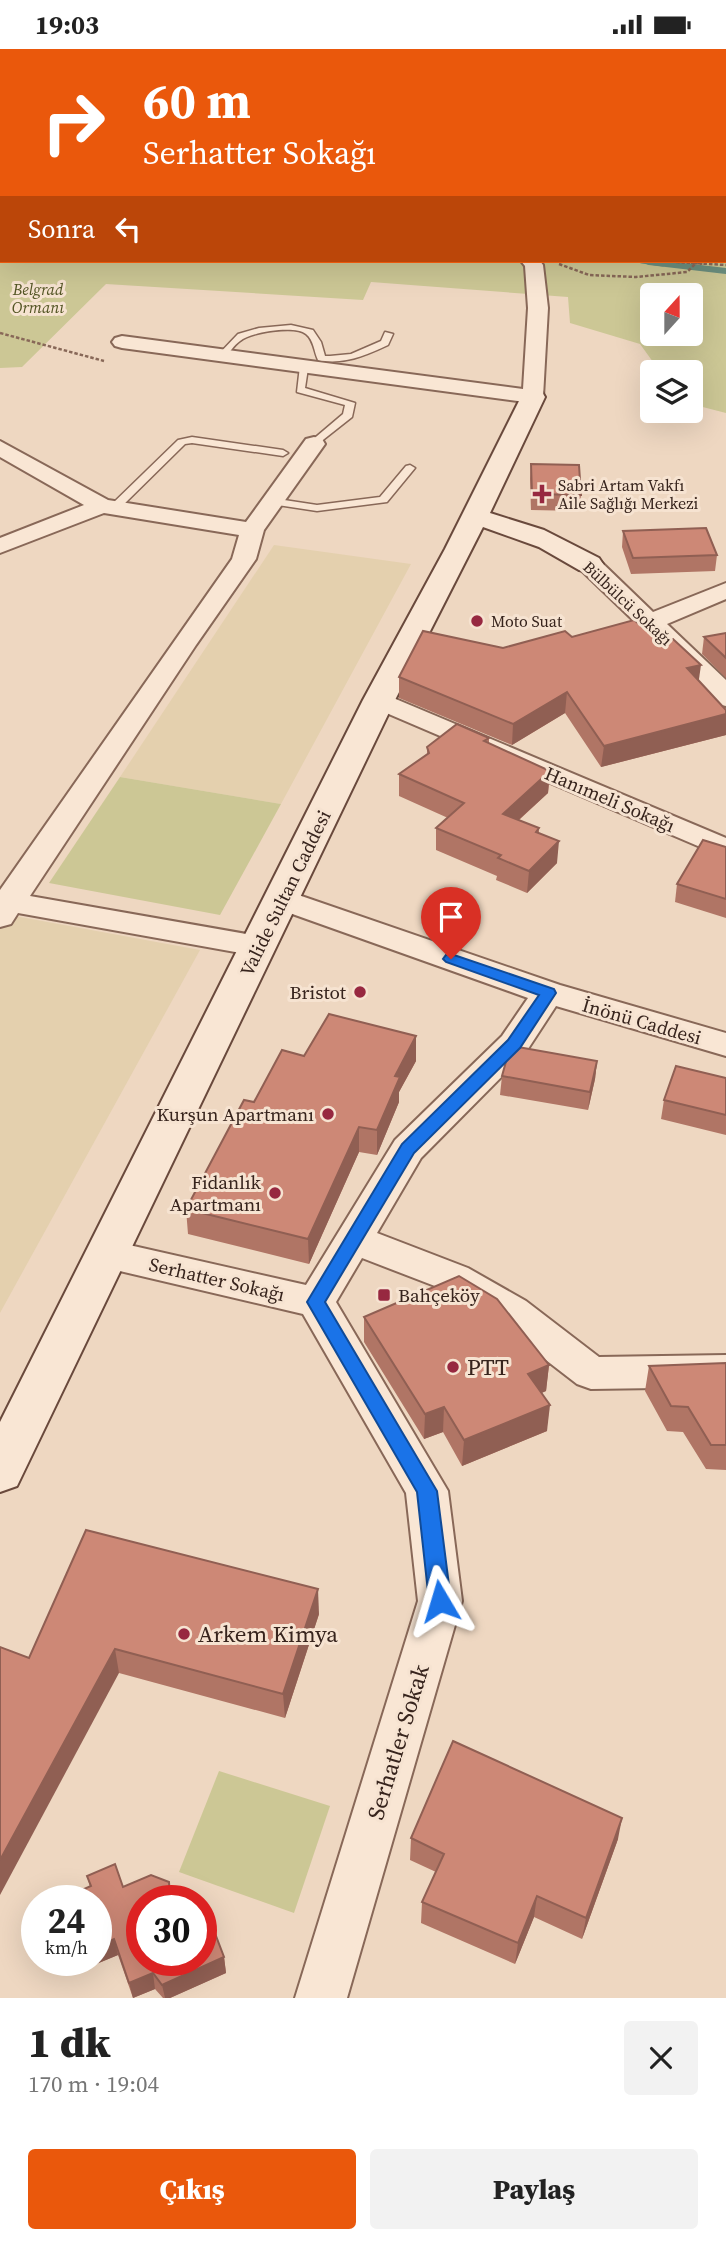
<!DOCTYPE html>
<html lang="tr">
<head>
<meta charset="utf-8">
<style>
  body { margin:0; font-family:"Source Serif 4",serif; background:#f2f2f2; color:#222; height:100vh; display:flex; flex-direction:column; font-size:26px; white-space:nowrap }
  * { box-sizing:border-box; margin:0 }
  p { font-size:23px; color:#767676 }
  .icon { flex:none; width:38px; height:38px; fill:none; stroke:currentColor; stroke-width:2; stroke-linecap:round; stroke-linejoin:round }
  .map { position:relative; height:1949px; overflow:hidden }
  .sheet { display:flex; flex-direction:column; background:#fff; flex:1 }
  .sheet>* { flex:none }
  .guide { position:absolute; left:0px; top:0px; width:726px; height:214px; box-shadow:0 7px 28px #0002; background:#ea580c; color:#fff; overflow:hidden }
  .needle { width:46px; rotate:21deg }
  .controls { position:absolute; left:640px; top:234px; display:grid; gap:14px }
  .controls a { display:grid; place-items:center; width:63px; height:63px; border-radius:7px; background:#fff; box-shadow:0 7px 28px #0002; font-size:35px }
  .speed { position:absolute; left:21px; top:1836px; display:flex; gap:14px; font-size:35px; font-weight:700; text-align:center }
  .speed>* { display:grid; place-content:center; width:91px; height:91px; border-radius:50%; background:#fff; box-shadow:0 7px 28px #0002; line-height:1 }
  .speed small { font-size:18px; font-weight:400 }
  .speed .limit { border:10px solid #d22; background:#fff; color:#111 }
  .pin { position:absolute; display:grid; place-items:center; width:60px; height:60px; color:#fff; margin:-72px -30px; border-radius:50% 50% 50% 0; rotate:-45deg; box-shadow:0 0 7px #0007 }
  .pin .icon { rotate:45deg }
  .me { position:absolute; width:77px; margin:-38px; rotate:353deg; stroke-linejoin:round; filter:drop-shadow(0 0 5px #0008) }
  .turn { display:flex; align-items:center; gap:24px; height:147px; padding:0 28px; font-size:32px }
  .turn .icon { width:91px; height:91px; stroke-width:2.5 }
  .turn b { display:block; font-size:49px; line-height:60px }
  .then { display:flex; align-items:center; height:66px; padding:0 28px; background:#0003; gap:14px; font-size:26px }
  .round { display:grid; place-items:center; flex:none; width:74px; height:74px; border-radius:7px; background:#f2f2f2 }
  .head { display:flex; align-items:center; justify-content:space-between; height:119px; padding:0 28px }
  h1 { font-size:42px; font-weight:800; line-height:52px }
  .primary-button { display:flex; gap:14px; margin-top:auto; padding:14px 28px }
  .primary-button a { flex:1; height:80px; border-radius:7px; background:#ea580c; color:#fff; font-size:28px; font-weight:800; line-height:80px; text-align:center }
  .primary-button a+a { background:#f2f2f2; color:#222 }
  .status { display:flex; justify-content:space-between; align-items:center; height:49px; padding:0 35px; background:#fff; direction:ltr }
  .status svg { height:19px; fill:currentColor }
  .map>svg:first-child { display:block }
  .farmland { fill:#e4d0ae }
  .green { fill:#ccc795; fill-rule:evenodd }
  .lines { fill:none; stroke-linecap:round; stroke-linejoin:round }
  .stream-far1 { stroke:#6b8e7e; stroke-width:5 }
  .stream { stroke:#6b8e7e; stroke-width:6 }
  .lane-casing { stroke:#886858; stroke-width:3 }
  .street-casing { stroke:#886858; stroke-width:4 }
  .secondary-casing { stroke:#69493c; stroke-width:4 }
  .path-far1 { stroke:#886858; stroke-width:2; stroke-dasharray:2.5 2; stroke-linecap:butt }
  .path { stroke:#886858; stroke-width:2.5; stroke-dasharray:3.5 2; stroke-linecap:butt }
  .lane { fill:#f9e6d4; fill-rule:evenodd }
  .street { fill:#f9e6d4; fill-rule:evenodd }
  .secondary { fill:#f9e6d4; fill-rule:evenodd }
  .wall { fill:#b07565 }
  .shaded-wall { fill:#905f53 }
  .building { fill:#cd8876; stroke:#905f53; stroke-width:2 }
  .route { fill:#1a73e8; stroke:#114b97; stroke-width:2 }
  .poi-dot { fill:#972840; stroke:#f6e3d1; stroke-width:2.5 }
  .labels { text-anchor:middle; dominant-baseline:central; stroke-width:6; stroke-linejoin:round; paint-order:stroke }
  .far-park-label { font-size:16px; font-style:italic; fill:#525423; stroke:#f6e3d1 }
  .far-poi-label { font-size:16px; fill:#37241d; stroke:#f6e3d1; text-anchor:start }
  .far-street-label { font-size:16px; fill:#37241d; stroke:#f6e3d1 }
  .street-label { font-size:19px; fill:#37241d; stroke:#f6e3d1 }
  .poi-label { font-size:19px; fill:#37241d; stroke:#f6e3d1; text-anchor:end }
  .near-poi-label { font-size:23px; fill:#37241d; stroke:#f6e3d1; text-anchor:start }
  .near-street-label { font-size:23px; fill:#37241d; stroke:#f6e3d1 }
</style>
</head>
<body>
<div class="status"><b>19:03</b><svg viewBox="0 0 49 12"><path d="M0 12V9h3v3zM5 12V6h3v6zM10 12V3h3v9zM15 12V0h3v12zM26 1h20v11H26zM47 4h2v5h-2z"/></svg></div>
<div class="map">
<svg width="726" height="1949" viewBox="0 0 726 1949">
  <rect width="100%" height="100%" fill="#eed7c1"/>
  <g class="farmland">
    <path d="M274,496l137,19 -130,240 -161,-27z"/>
    <path d="M15,867l185,34 -200,363v-392z"/>
  </g>
  <g class="green">
    <path d="M0,0h726v364l-35,-9v-31h-30l-21,-29 -70,-21 -2,-26 -197,-15 -8,18 -257,-16 -84,83 -22,1zM2,2h722v210h-722zM653,247h38v38h-38z"/>
    <path d="M120,728l161,27 -61,111 -171,-32z"/>
    <path d="M219,1722l111,35 -36,107 -115,-41z"/>
  </g>
  <g class="lines">
    <g class="stream-far1">
      <path d="M686,0l4,2"/>
      <path d="M642,212l21,3"/>
    </g>
    <path class="stream" d="M649,213l77,9"/>
    <g class="lane-casing">
      <g id="lane">
        <path d="M291,276l22,5 8,12 4,14h5l21,-2 30,-13 4,-9 8,2 -5,11c-23,11 -45,20 -70,15 -4,-8 -4,-20 -12,-26 -11,-9 -55,-2 -66,7 -6,4 -10,11 -15,17l-8,-2 21,-22 21,-6z"/>
        <path d="M300,317l8,2 -3,20 50,15 -3,14 -38,30 -5,-3 1,-2 33,-28 2,-9 -48,-13z"/>
        <path d="M192,388l91,13 5,3 -5,3 -91,-13 -7,1 -67,66h-8v-4l68,-66z"/>
        <path d="M410,416l5,3 -28,34 -70,9 -46,-7 -5,-3 5,-3 46,7 63,-8 26,-31z"/>
      </g>
    </g>
    <g class="street-casing">
      <g id="street">
        <path d="M223,0h18l-19,2z"/>
        <path d="M632,0h15l1,2h-15z"/>
        <path d="M0,57l2,1v10h-2z"/>
        <path d="M521,212h19l3,4 5,43 -5,89 -3,4 -7,2 -411,-55 -7,-2 -3,-4 3,-4 7,-2 401,53 5,-81 -3,-42z"/>
        <path d="M314,388l8,2 3,5 -61,86 -8,29 -60,86 -166,251 228,40 11,3 5,7 -5,7 -11,3 -240,-43 -7,11 -11,3v-37l232,-331 7,-24 -135,-22 -104,40v-15l84,-33 -84,-48v-16l108,59 138,22 60,-83z"/>
        <path d="M589,508l9,2 55,53 73,-29v16l-59,25 59,56v26l-9,-2 -6,-9 -131,-126 -3,-5 3,-5z"/>
        <path d="M379,643l347,146v20l-356,-152 -4,-6 4,-6z"/>
        <path d="M281,840l279,96 166,48v23l-170,-50 -30,46 -105,106 -44,75 91,35 58,33 73,56 127,-2v32l-135,2 -14,-5 -79,-61 -58,-35 -78,-30 -26,44 112,189 14,110 -115,397h-52l123,-397 -12,-108 -103,-179 -196,-46 -13,-4 -6,-10 6,-10 13,-4 199,45 89,-145 107,-104 26,-38 -258,-92 -4,-7 4,-7z"/>
      </g>
    </g>
    <g class="secondary-casing">
      <path id="secondary" d="M533,341l9,2 3,5 -55,116 54,17 55,28 4,6 -4,6 -10,2 -10,-2 -40,-23 -56,-20 -88,173 -378,786 -17,6v-70l363,-722 82,-151 76,-152 3,-5z"/>
    </g>
    <g class="path-far1">
      <path d="M116,2l2,-2"/>
      <path d="M176,2l19,-2"/>
      <path d="M664,212l39,3"/>
    </g>
    <g class="path">
      <path d="M676,213l50,3"/>
      <path d="M559,215l30,11 47,2 51,-5 9,-9"/>
      <path d="M0,284l104,28"/>
    </g>
    <use href="#lane" class="lane"/>
    <use href="#street" class="street"/>
    <use href="#secondary" class="secondary"/>
  </g>
  <g class="wall">
    <path d="M531,415l50,31 -2,16 -48,-1 -1,-31z"/>
    <path d="M623,482l94,24 -2,16 -84,3 -9,-27z"/>
    <path d="M726,584v45l-24,-24 2,-17z"/>
    <path d="M572,588l127,44 27,54 -125,32 -36,-54 -53,32 -113,-47v-21l104,-29z"/>
    <path d="M489,689v5l61,28 -2,22 -29,27 20,8v5l18,30 -30,30 -31,-13 1,-4 -61,-26v-22l12,-10 -49,-22v-22l28,-20v-7z"/>
    <path d="M726,798v71l-51,-16 2,-18z"/>
    <path d="M304,1007l112,5 -17,31v10l-22,53 -18,-3 -50,112 -121,-30 -2,-25 68,-107z"/>
    <path d="M597,1012l-2,18 -7,31 -88,-15 2,-19z"/>
    <path d="M726,1029v57l-65,-16 3,-19z"/>
    <path d="M364,1268l185,48 -3,26 -5,2 6,38 -85,35 -19,-34 -19,7 -60,-97z"/>
    <path d="M726,1314v107l-20,-1 -23,-37 -16,-1 -22,-40 4,-25z"/>
    <path d="M319,1565l-34,104 -166,-45 -90,-15z"/>
    <path d="M411,1789l207,1 -36,100 -48,-22 -19,47 -94,-41 1,-21 14,-30 -26,-12z"/>
    <path d="M87,1827l36,11 48,11 53,59 2,16 -56,25h-7l-8,-9 -22,9 -15,-43 -29,12 -2,-7h9l-6,-73z"/>
  </g>
  <g class="shaded-wall">
    <path d="M701,616l-3,21 -11,-18z"/>
    <path d="M567,643l-2,21 -53,32 1,-21z"/>
    <path d="M726,665v21l-125,32 3,-21z"/>
    <path d="M550,722l-2,22 -47,43 2,-22z"/>
    <path d="M559,792l-2,22 -30,30 2,-22z"/>
    <path d="M416,987v25l-17,31v10l-22,53v-25l18,-54z"/>
    <path d="M597,1012l-2,18 -7,31 2,-18z"/>
    <path d="M359,1078v25l-50,112 -1,-25z"/>
    <path d="M549,1316l-3,26 -20,9 2,-26z"/>
    <path d="M550,1356l-3,26 -85,35 2,-26z"/>
    <path d="M444,1358l-1,25 -19,7 1,-25z"/>
    <path d="M318,1540l1,25 -34,104 -2,-24z"/>
    <path d="M115,1600l4,24 -119,222v-35z"/>
    <path d="M622,1769l-4,21 -36,100 4,-21z"/>
    <path d="M537,1847l-3,21 -19,47 3,-21z"/>
    <path d="M114,1890l4,16 -29,12 -1,-7h8v-13z"/>
    <path d="M224,1908l2,16 -56,25h-5l-3,-13z"/>
    <path d="M153,1924l2,16 -22,9 -4,-15z"/>
  </g>
  <g class="building">
    <path d="M531,415l48,1 2,30 -49,-1z"/>
    <path d="M706,479l11,27 -84,3 -10,-27z"/>
    <path d="M634,571l26,21 13,-2 28,26 -14,3 39,42v4l-122,32 -37,-54 -54,32 -114,-47 24,-46 80,17 62,-17 7,6z"/>
    <path d="M726,584v25l-22,-21z"/>
    <path d="M457,675l32,14 -5,3 66,30 -47,43 36,14 -3,4 23,9 -30,30 -31,-13 3,-3 -65,-27 28,-25 -65,-29 30,-21 -2,-6z"/>
    <path d="M703,791l23,7v52l-49,-15z"/>
    <path d="M329,965l87,22 -21,40 5,1 -23,53 -18,-3 -51,112 -122,-30 58,-109 10,2 28,-52 22,6z"/>
    <path d="M518,998l79,14 -7,31 -88,-16 5,-18z"/>
    <path d="M676,1017l50,12v37l-62,-15z"/>
    <path d="M459,1227l38,23 52,66 -21,9 22,31 -86,35 -20,-33 -19,7 -61,-97z"/>
    <path d="M726,1314v82h-15l-23,-38 -17,-1 -22,-40z"/>
    <path d="M86,1481l232,59 -35,105 -168,-45 -115,211v-213l29,11z"/>
    <path d="M453,1692l169,77 -36,100 -49,-22 -19,47 -96,-41 22,-48 -33,-16z"/>
    <path d="M115,1815l8,23 28,-12 18,7 1,16 10,3h-38v59h59v-54l4,1 19,50 -62,28 -9,-12 -24,10 -15,-44 -18,8v-46h-27l-1,-5 23,-10 -4,-10z"/>
  </g>
  <path class="route" d="M451,905l103,35 2,4 -36,55 -106,105 -89,149 112,189 14,110 -3,6 -8,3 -8,-3 -3,-6 -12,-109 -110,-190 95,-158 106,-104 31,-45 -93,-33 -3,-3 3,-4z"/>
  <g class="poi-dot">
    <path d="M538.5 434.5h7v7h7v7h-7v7h-7v-7h-7v-7h7z"/>
    <circle cx="477" cy="572" r="7"/>
    <circle cx="360" cy="943" r="7"/>
    <circle cx="328" cy="1065" r="7"/>
    <circle cx="275" cy="1144" r="7"/>
    <rect x="377" y="1239" width="14" height="14" rx="3.5"/>
    <circle cx="453" cy="1318" r="7"/>
    <circle cx="184" cy="1585" r="7"/>
  </g>
  <g class="labels">
    <g class="far-park-label">
      <text x="38" y="240">Belgrad<tspan x="38" dy="18">Ormanı</tspan></text>
    </g>
    <g class="far-poi-label">
      <text x="558" y="436">Sabri Artam Vakfı<tspan x="558" dy="18">Aile Sağlığı Merkezi</tspan></text>
      <text x="491" y="572">Moto Suat</text>
    </g>
    <g class="far-street-label">
      <text transform="translate(628 554) rotate(43)">Bülbülcü Sokağı</text>
    </g>
    <g class="street-label">
      <text transform="translate(610 750) rotate(23)">Hanımeli Sokağı</text>
      <text transform="translate(285 844) rotate(-64)">Valide Sultan Caddesi</text>
      <text transform="translate(642 972) rotate(16)">İnönü Caddesi</text>
      <text transform="translate(217 1230) rotate(13)">Serhatter Sokağı</text>
    </g>
    <g class="poi-label">
      <text x="346" y="943">Bristot</text>
      <text x="314" y="1065">Kurşun Apartmanı</text>
      <text x="261" y="1133">Fidanlık<tspan x="261" dy="22">Apartmanı</tspan></text>
      <text x="398" y="1246" text-anchor="start">Bahçeköy</text>
    </g>
    <g class="near-poi-label">
      <text x="467" y="1318">PTT</text>
      <text x="198" y="1585">Arkem Kimya</text>
    </g>
    <g class="near-street-label">
      <text transform="translate(398 1693) rotate(-73)">Serhatler Sokak</text>
    </g>
  </g>
</svg>
<div class="controls">
<a><svg class="needle" viewBox="-14 -14 28 28"><path d="M0-13l5 13h-10z" fill="#e53935"/><path d="M0 13l5-13h-10z" fill="#767676"/></svg></a>
<a><svg class="icon" aria-label="layers" viewBox="0 0 24 24"><path d="M12 4l9 5-9 5-9-5zM3 14l9 5 9-5"/></svg></a>
</div>
<div class="speed"><div>24<small>km/h</small></div><div class="limit">30</div></div>
<div class="pin" style="left:451px;top:910px;background:#d93025"><svg class="icon" aria-label="arrive" viewBox="0 0 24 24"><path d="M6 21V4h12l-3 4 3 4H6"/></svg></div>
<svg class="me" style="left:440px;top:1552px" viewBox="-20 -20 40 40"><path d="M0-17L14 15 0 8-14 15z" fill="#1a73e8" stroke="#fff" stroke-width="4"/></svg>
<div class="guide">
<div class="turn"><svg class="icon" aria-label="right" viewBox="0 0 24 24"><path d="M7 20v-9h11M14 6l5 5-5 5"/></svg><div><b>60 m</b>Serhatter Sokağı</div></div>
<div class="then">Sonra<svg class="icon" aria-label="left" viewBox="0 0 24 24"><path d="M17 20v-9H6M10 6l-5 5 5 5"/></svg></div>
</div>
</div>
<section class="sheet">
<div class="head"><div><h1>1 dk</h1><p>170 m · 19:04</p></div><a class="round"><svg class="icon" aria-label="close" viewBox="0 0 24 24"><path d="M6 6l12 12M18 6L6 18"/></svg></a></div>
<div class="primary-button"><a>Çıkış</a><a>Paylaş</a></div>
</section>
</body>
</html>
